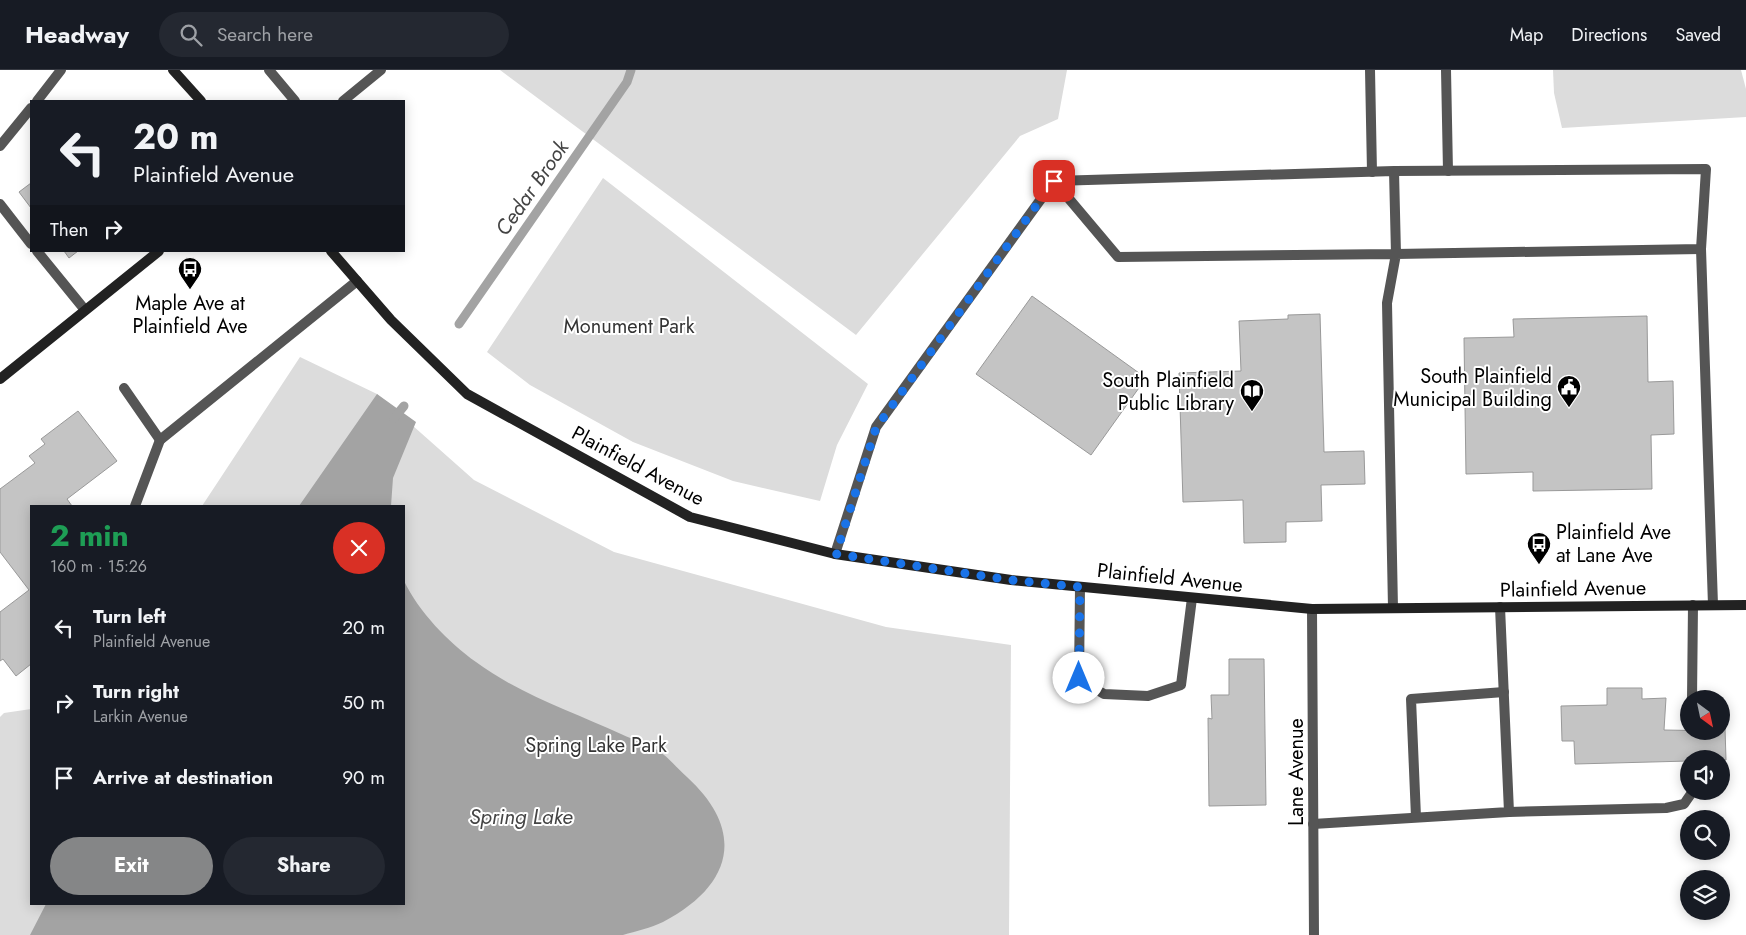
<!DOCTYPE html>
<html lang="en">
<head>
<meta charset="utf-8">
<style>
  body { margin:0; font-family:Jost,sans-serif; background:#242831; color:#f1f3f6; height:100vh; display:flex; flex-direction:column; font-size:19px; white-space:nowrap }
  * { box-sizing:border-box; margin:0 }
  p { font-size:16px; color:#9ea1a6 }
  .icon { flex:none; width:28px; height:28px; fill:none; stroke:currentColor; stroke-width:2; stroke-linecap:round; stroke-linejoin:round }
  .map { position:relative; flex:1; overflow:hidden }
  .panel { position:absolute; left:30px; top:435px; width:375px; height:400px; display:flex; flex-direction:column; background:#171b24; border-radius:0px; box-shadow:0 2px 12px #0003 }
  .panel>* { flex:none }
  .guide { position:absolute; left:30px; top:30px; width:375px; height:152px; border-radius:0px; box-shadow:0 2px 12px #0003; background:#171b24; color:#f1f3f6; overflow:hidden }
  .needle { width:32px; rotate:147deg }
  .fabs { position:absolute; left:1680px; top:620px; display:grid; gap:10px }
  .fabs a { display:grid; place-items:center; width:50px; height:50px; border-radius:50%; background:#171b24; box-shadow:0 2px 12px #0003; font-size:25px }
  .pin { position:absolute; display:grid; place-items:center; width:42px; height:42px; color:#fff; margin:-21px; border-radius:10px; box-shadow:0 2px 8px #0006 }
  .me { position:absolute; width:55px; margin:-28px; rotate:0deg; stroke-linejoin:round; filter:drop-shadow(0 0 4px #0008) }
  .turn { display:flex; align-items:center; gap:18px; height:105px; padding:0 20px; font-size:22px }
  .turn .icon { width:65px; height:65px; stroke-width:2.5 }
  .turn b { display:block; font-size:35px; line-height:42px }
  .then { display:flex; align-items:center; height:48px; padding:0 20px; background:#0003; gap:10px; font-size:19px }
  .round { display:grid; place-items:center; flex:none; width:52px; height:52px; border-radius:26px; background:#242831 }
  .headline { display:flex; align-items:center; justify-content:space-between; height:85px; padding:0 20px }
  h1 { font-size:30px; font-weight:700; line-height:38px; color:#1e9e55 }
  .primary-button { display:flex; gap:10px; margin-top:auto; padding:10px 20px }
  .primary-button a { flex:1; height:58px; border-radius:30px; background:#858687; color:#fff; font-size:20px; font-weight:700; line-height:58px; text-align:center }
  .primary-button a+a { background:#242831; color:#f1f3f6 }
  ul { padding:0; list-style:none }
  li { display:flex; align-items:center; gap:15px; height:75px; padding:0 20px }
  li div { flex:1 }
  li b { display:block; font-size:19px }
  li em { font-style:normal }
  header { display:flex; align-items:center; gap:30px; box-sizing:border-box; height:70px; padding:0 25px; background:#171b24; border-bottom:1px solid #363941 }
  header strong { font-size:24px }
  nav { display:flex; gap:28px; margin-inline-start:auto; font-size:18px }
  .search { width:350px; height:45px; background:#242831; display:flex; align-items:center; gap:12px; box-sizing:border-box; padding:0 18px; border-radius:28px; color:#9ea1a6; font-size:19px }
  .map>svg:first-child { display:block }
  .green { fill:#dcdcdc }
  .water { fill:#a3a3a3 }
  .lines { fill:none; stroke-linecap:round; stroke-linejoin:round }
  .stream { stroke:#a3a3a3; stroke-width:9 }
  .building { fill:#c4c4c4; stroke:#999 }
  .lane { stroke:#555; stroke-width:10 }
  .street { stroke:#555; stroke-width:10 }
  .secondary { stroke:#222; stroke-width:10 }
  .route { stroke:#1a73e8; stroke-width:9; stroke-dasharray:0 16.2 }
  .labels { text-anchor:middle; dominant-baseline:central; stroke-width:4; stroke-linejoin:round; paint-order:stroke }
  .poi-label { font-size:20px; fill:#000; stroke:#fff; text-anchor:end }
  .park-label { font-size:20px; fill:#333; stroke:#fff }
  .street-label { font-size:20px; fill:#000; stroke:#fff }
  .water-label { font-size:21px; font-style:italic; fill:#444; stroke:#fff }
</style>
</head>
<body>
<header>
<strong>Headway</strong>
<div class="search"><svg class="icon" aria-label="search" viewBox="0 0 24 24"><circle cx="10" cy="10" r="6"/><path d="M15 15l6 6"/></svg>Search here</div>
<nav><a>Map</a><a>Directions</a><a>Saved</a></nav>
</header>
<div class="map">
<svg width="1746" height="865" viewBox="0 0 1746 865">
  <rect width="100%" height="100%" fill="#fff"/>
  <g class="green">
    <path d="M500,0h567l-9,49 -38,17 -164,199z"/>
    <path d="M1553,0h188l5,19v28l-184,11 -8,-35z"/>
    <path d="M603,108l265,206 -31,61 -17,56 -87,-20 -100,-39 -103,-57 -43,-33z"/>
    <path d="M300,287l77,37 97,86 140,72 272,75 125,18 -2,290h-1009v-218l4,-4 27,-4v195h373v-398h-202z"/>
  </g>
  <g class="water">
    <path d="M377,324l39,28 -23,56 -2,28h-92z"/>
    <path d="M404,511c15,31 44,61 72,81 43,32 97,50 145,72 13,6 27,10 38,17 10,7 19,18 28,26 60,55 45,109 -24,145 -12,6 -27,9 -40,13h-593l16,-31h358z"/>
  </g>
  <g class="lines">
    <g class="stream">
      <path d="M459,254l168,-242 4,-12"/>
      <path d="M394,348l10,-12"/>
    </g>
  </g>
  <g class="building">
    <path d="M31,113v25l-12,-16z"/>
    <path d="M64,181h14l-9,7z"/>
    <path d="M1032,226l114,82 -55,77 -115,-81z"/>
    <path d="M1320,244l4,138 40,-1 1,33 -44,1 1,36 -36,1v20l-42,1 -1,-43 -60,2 -4,-129 62,-2 -2,-50 49,-2v-4z"/>
    <path d="M1647,246l1,66 25,-1 1,53 -23,1 1,54 -119,2v-19l-67,2 -2,-136 50,-1 -1,-18z"/>
    <path d="M78,341l39,50 -50,38 5,7h-41v158l-15,12 -13,-17 -3,2v-49l29,-22 -29,-38v-63l35,-26 -6,-7 16,-12 -4,-5z"/>
    <path d="M1229,589h35l2,146 -57,1 -1,-88 4,1 -1,-24h18z"/>
    <path d="M1607,618h35v11l24,-1 -2,32 57,1v-3h4l1,32 -37,-1v2l-114,3 -1,-23h-12l-1,-35 46,-1z"/>
  </g>
  <g class="lines">
    <g class="lane">
      <path d="M269,0l26,31"/>
      <path d="M1370,0l2,102"/>
      <path d="M1446,0l2,101"/>
      <path d="M37,31l24,-31"/>
      <path d="M343,31l38,-31"/>
      <path d="M0,76l31,-38"/>
      <path d="M0,134l31,40"/>
      <path d="M1701,179l12,356"/>
      <path d="M37,181l48,59"/>
      <path d="M124,318l36,52 197,-159"/>
      <path d="M135,436l25,-66"/>
      <path d="M1080,517l-1,92 25,15 44,2 33,-11 11,-87"/>
      <path d="M1393,538l-6,-305 9,-49 305,-5 5,-80 -312,2 -340,10 64,76 278,-3 -2,-83"/>
      <path d="M1692,629l1,-94"/>
      <path d="M1509,742l157,-4 18,-4 9,-13"/>
      <path d="M1416,747l-5,-118 93,-7"/>
      <path d="M1313,754l196,-12 -9,-205"/>
    </g>
    <g class="street">
      <path d="M835,484l41,-127 178,-246"/>
      <path d="M1312,539l2,326"/>
    </g>
    <g class="secondary">
      <path d="M173,0l28,31"/>
      <path d="M331,181l60,69 76,74 223,123 145,37 176,26 301,29 434,-4"/>
      <path d="M0,309l159,-128"/>
    </g>
  </g>
  <g class="lines">
    <path class="route" d="M1054,111l-178,247 -40,126 174,26 70,7 -1,91"/>
  </g>
  <defs>
    <g id="bus-pin" transform="scale(1.25)"><path d="M0 17L-7.5 6A9.5 9.5 0 1 1 7.5 6Z" fill="#000" stroke="#fff"/><path d="M-5-6H5V4H4V6H2V4H-2V6H-4V4H-5ZM-3.5-4V0h7V-4ZM-3.5 1.2v1.5H-2V1.2ZM2 1.2v1.5H3.5V1.2Z" fill="#fff"/></g>
    <g id="civic-pin" transform="scale(1.25)"><path d="M0 17L-7.5 6A9.5 9.5 0 1 1 7.5 6Z" fill="#000" stroke="#fff"/><path d="M-.6-6.5H3V-4.5H.6V-3L4-1V1h2V6H-6V1h2V-1L-.6-3ZM-1.2 2.5V6h2.4V2.5Z" fill="#fff"/></g>
    <g id="library-pin" transform="scale(1.25)"><path d="M0 17L-7.5 6A9.5 9.5 0 1 1 7.5 6Z" fill="#000" stroke="#fff"/><path d="M-6-4Q-3-5.5-.7-3.5V5Q-3 3-6 4ZM6-4Q3-5.5 .7-3.5V5Q3 3 6 4Z" fill="#fff"/></g>
  </defs>
  <g fill-rule="evenodd">
    <use href="#bus-pin" x="190" y="199"/>
    <use href="#civic-pin" x="1569" y="317"/>
    <use href="#library-pin" x="1252" y="321"/>
    <use href="#bus-pin" x="1539" y="474"/>
  </g>
  <g class="labels">
    <g class="poi-label">
      <text x="190" y="233" text-anchor="middle">Maple Ave at<tspan x="190" dy="23">Plainfield Ave</tspan></text>
      <text x="1552" y="306">South Plainfield<tspan x="1552" dy="23">Municipal Building</tspan></text>
      <text x="1234" y="310">South Plainfield<tspan x="1234" dy="23">Public Library</tspan></text>
      <text x="1556" y="462" text-anchor="start">Plainfield Ave<tspan x="1556" dy="23">at Lane Ave</tspan></text>
    </g>
    <g class="park-label">
      <text x="629" y="256">Monument Park</text>
      <text x="596" y="675">Spring Lake Park</text>
    </g>
    <g class="street-label">
      <text transform="translate(638 396) rotate(28)">Plainfield Avenue</text>
      <text transform="translate(1170 508) rotate(6)">Plainfield Avenue</text>
      <text transform="translate(1573 519) rotate(-1)">Plainfield Avenue</text>
      <text transform="translate(1296 702) rotate(-90)">Lane Avenue</text>
    </g>
    <g class="water-label">
      <text transform="translate(532 118) rotate(-55)">Cedar Brook</text>
      <text x="521" y="747">Spring Lake</text>
    </g>
  </g>
</svg>
<div class="fabs">
<a><svg class="needle" viewBox="-14 -14 28 28"><path d="M0-13l5 13h-10z" fill="#e53935"/><path d="M0 13l5-13h-10z" fill="#9ea1a6"/></svg></a>
<a><svg class="icon" aria-label="sound" viewBox="0 0 24 24"><path d="M4 9h4l5-4v14l-5-4H4zM17 9q2 3 0 6"/></svg></a>
<a><svg class="icon" aria-label="search" viewBox="0 0 24 24"><circle cx="10" cy="10" r="6"/><path d="M15 15l6 6"/></svg></a>
<a><svg class="icon" aria-label="layers" viewBox="0 0 24 24"><path d="M12 4l9 5-9 5-9-5zM3 14l9 5 9-5"/></svg></a>
</div>
<div class="pin" style="left:1054px;top:111px;background:#d93025"><svg class="icon" aria-label="arrive" viewBox="0 0 24 24"><path d="M6 21V4h12l-3 4 3 4H6"/></svg></div>
<svg class="me" style="left:1079px;top:608px" viewBox="-20 -20 40 40"><circle r="19" fill="#fff"/><path d="M0-13L10 11 0 6-10 11z" fill="#1a73e8"/></svg>
<div class="guide">
<div class="turn"><svg class="icon" aria-label="left" viewBox="0 0 24 24"><path d="M17 20v-9H6M10 6l-5 5 5 5"/></svg><div><b>20 m</b>Plainfield Avenue</div></div>
<div class="then">Then<svg class="icon" aria-label="right" viewBox="0 0 24 24"><path d="M7 20v-9h11M14 6l5 5-5 5"/></svg></div>
</div>
<section class="panel">
<div class="headline"><div><h1>2 min</h1><p>160 m · 15:26</p></div><a class="round" style="background:#d93025;color:#fff"><svg class="icon" aria-label="close" viewBox="0 0 24 24"><path d="M6 6l12 12M18 6L6 18"/></svg></a></div>
<ul>
<li><svg class="icon" aria-label="left" viewBox="0 0 24 24"><path d="M17 20v-9H6M10 6l-5 5 5 5"/></svg><div><b>Turn left</b><p>Plainfield Avenue</p></div><em>20 m</em></li>
<li><svg class="icon" aria-label="right" viewBox="0 0 24 24"><path d="M7 20v-9h11M14 6l5 5-5 5"/></svg><div><b>Turn right</b><p>Larkin Avenue</p></div><em>50 m</em></li>
<li><svg class="icon" aria-label="arrive" viewBox="0 0 24 24"><path d="M6 21V4h12l-3 4 3 4H6"/></svg><div><b>Arrive at destination</b></div><em>90 m</em></li>
</ul>
<div class="primary-button"><a>Exit</a><a>Share</a></div>
</section>
</div>
</body>
</html>
